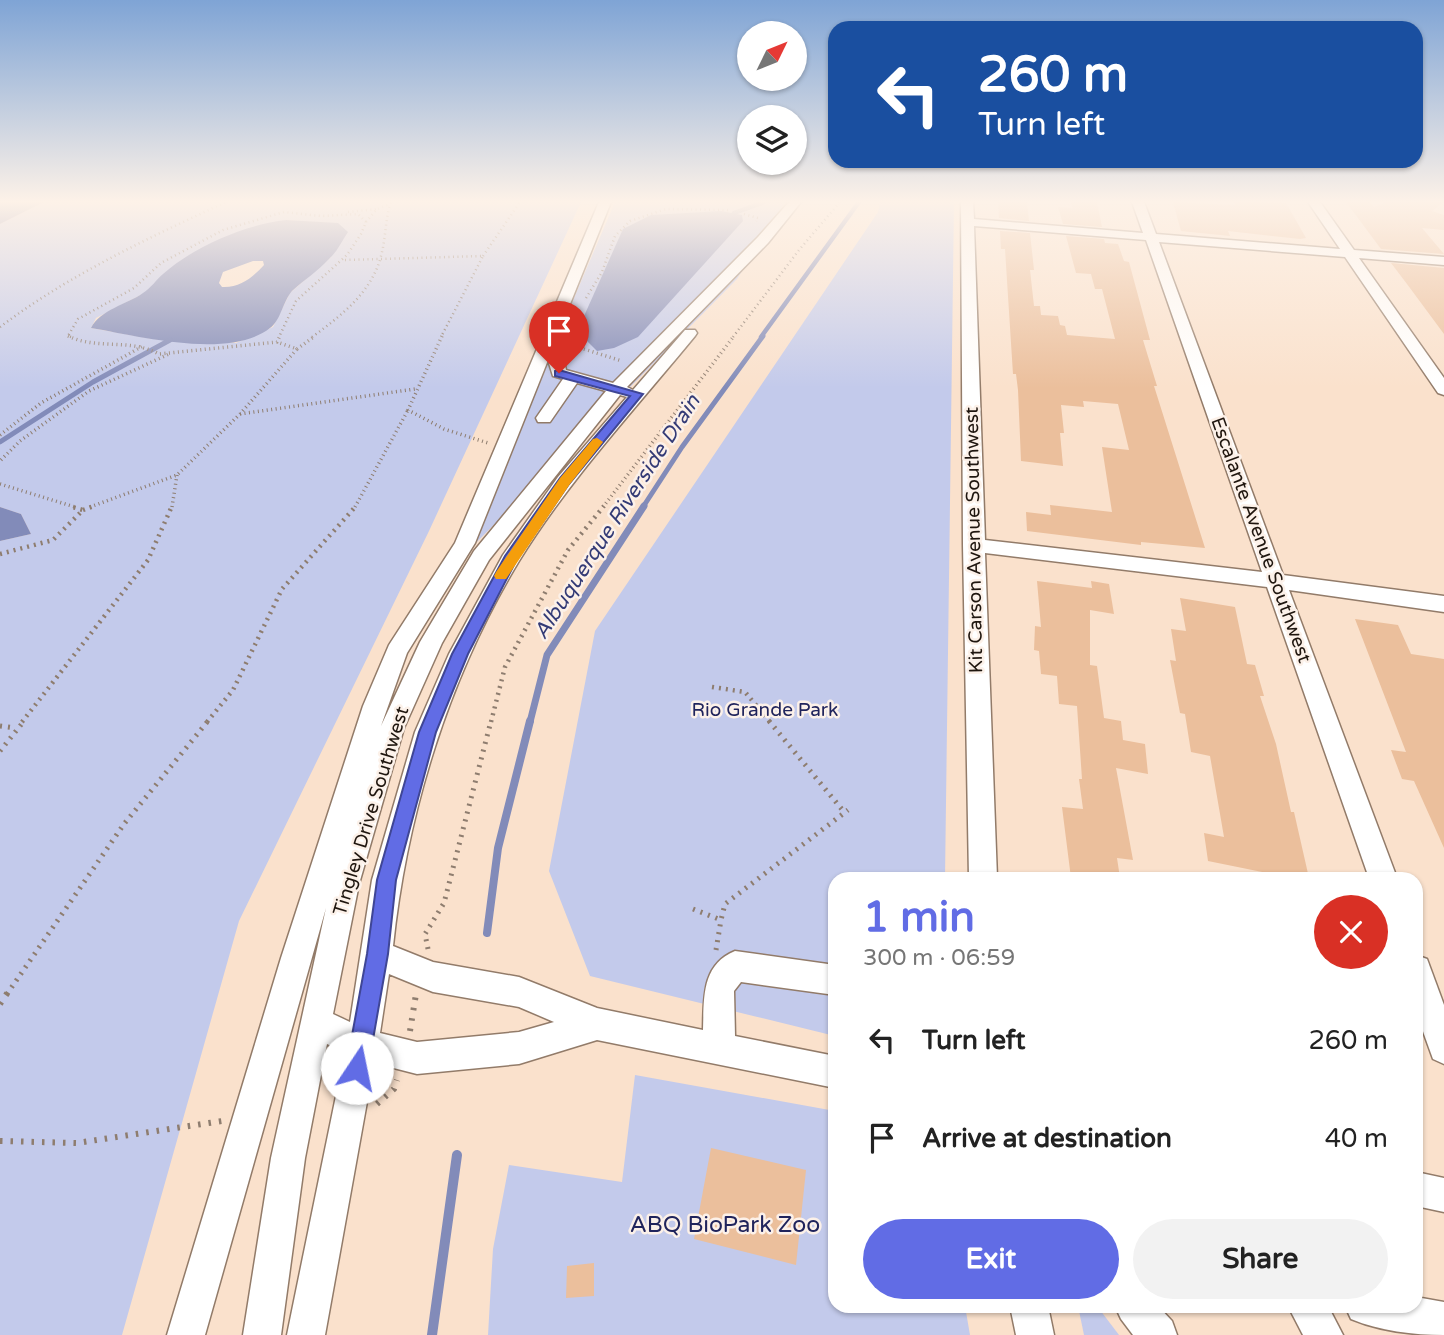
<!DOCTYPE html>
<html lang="en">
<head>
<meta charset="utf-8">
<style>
  body { margin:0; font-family:"Varela Round",sans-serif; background:#f2f2f2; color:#222; height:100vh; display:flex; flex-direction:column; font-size:26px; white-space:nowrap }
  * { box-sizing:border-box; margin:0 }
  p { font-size:23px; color:#767676 }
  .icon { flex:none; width:38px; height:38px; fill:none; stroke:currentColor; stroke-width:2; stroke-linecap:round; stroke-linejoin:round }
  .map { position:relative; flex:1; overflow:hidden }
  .sheet { position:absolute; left:828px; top:872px; width:595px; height:441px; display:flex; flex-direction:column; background:#fff; border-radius:21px; box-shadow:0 2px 5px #0004 }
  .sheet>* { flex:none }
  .top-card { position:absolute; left:828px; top:21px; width:595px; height:147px; border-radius:21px; box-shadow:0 2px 5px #0004; background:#1a4fa0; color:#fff; overflow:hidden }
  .needle { width:46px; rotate:47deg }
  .tools { position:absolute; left:737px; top:21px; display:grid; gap:14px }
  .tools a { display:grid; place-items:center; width:70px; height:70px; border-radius:50%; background:#fff; box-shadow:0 2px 5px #0004; font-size:35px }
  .pin { position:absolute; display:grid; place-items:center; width:60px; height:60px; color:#fff; margin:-72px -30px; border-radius:50% 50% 50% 0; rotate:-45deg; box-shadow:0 0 7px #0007 }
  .pin .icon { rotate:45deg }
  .me { position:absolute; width:77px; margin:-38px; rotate:11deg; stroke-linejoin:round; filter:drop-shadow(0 0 5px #0008) }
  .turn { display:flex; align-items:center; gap:24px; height:147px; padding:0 35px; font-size:32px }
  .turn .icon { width:91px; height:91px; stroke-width:2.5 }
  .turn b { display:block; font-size:49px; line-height:60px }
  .round { display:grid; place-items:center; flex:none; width:74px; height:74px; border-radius:37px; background:#f2f2f2 }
  .overview { display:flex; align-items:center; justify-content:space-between; height:119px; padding:0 35px }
  h1 { font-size:42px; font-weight:800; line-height:52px; color:#616ce5 }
  .action { display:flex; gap:14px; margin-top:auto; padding:14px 35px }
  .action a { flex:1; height:80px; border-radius:42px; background:#616ce5; color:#fff; font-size:28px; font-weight:800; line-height:80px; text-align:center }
  .action a+a { background:#f2f2f2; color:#222 }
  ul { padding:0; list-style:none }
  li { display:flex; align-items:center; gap:21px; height:98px; padding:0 35px }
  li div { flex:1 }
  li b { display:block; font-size:26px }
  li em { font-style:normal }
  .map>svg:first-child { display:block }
  .green { fill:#c3caeb; fill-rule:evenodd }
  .water { fill:#828bb9; fill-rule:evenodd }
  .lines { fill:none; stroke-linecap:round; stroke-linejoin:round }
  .stream-far4 { stroke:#828bb9; stroke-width:4.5 }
  .stream-far3 { stroke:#828bb9; stroke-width:5 }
  .stream-far2 { stroke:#828bb9; stroke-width:7 }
  .stream-far1 { stroke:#828bb9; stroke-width:8 }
  .stream { stroke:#828bb9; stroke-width:10 }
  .building { fill:#ebbf9c }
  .minor-casing { stroke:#927b69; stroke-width:3 }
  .path-far4 { stroke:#8e7d6f; stroke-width:2.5; stroke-dasharray:1 3.5; stroke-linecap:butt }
  .path-far3 { stroke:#8e7d6f; stroke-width:3.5; stroke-dasharray:1 3.5; stroke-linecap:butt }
  .path-far2 { stroke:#8e7d6f; stroke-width:4.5; stroke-dasharray:2 5; stroke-linecap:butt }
  .path-far1 { stroke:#8e7d6f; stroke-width:5; stroke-dasharray:2 6; stroke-linecap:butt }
  .path { stroke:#8e7d6f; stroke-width:6; stroke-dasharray:2.5 8; stroke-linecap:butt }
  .minor { fill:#fff; fill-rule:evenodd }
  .route { fill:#616ce5; stroke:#3f4695; stroke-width:2 }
  .slow { fill:#f59e0b }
  .labels { text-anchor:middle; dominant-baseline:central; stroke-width:5; stroke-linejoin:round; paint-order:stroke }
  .street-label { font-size:19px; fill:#1f160f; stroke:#fcf1e9 }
  .park-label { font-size:19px; fill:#20245c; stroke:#fcf1e9 }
  .water-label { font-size:21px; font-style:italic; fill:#343b76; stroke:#fcf1e9 }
  .near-park-label { font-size:23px; fill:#20245c; stroke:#fcf1e9 }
</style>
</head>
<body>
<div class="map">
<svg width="1444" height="1335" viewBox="0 0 1444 1335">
  <rect width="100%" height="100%" fill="#fae1cc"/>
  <g class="green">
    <path d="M44,202h537l-152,329 -190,390 -117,414h-122v-794l31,-7 -10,-20 -21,-7v-283zM286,220l52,4 -7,33 -41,36 -17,34 -37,16 -83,-4 -62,-11 5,-10z"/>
    <path d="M615,202h170l-48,77 -273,276z"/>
    <path d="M880,202h74l-9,676h-110v158l-245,-60 -41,-105 46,-240 283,-419z"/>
    <path d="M635,1075l200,36v195h130l5,29h-482l5,-86 16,-84 113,17z"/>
    <path d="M1078,1306h19l22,29h-35z"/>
  </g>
  <g class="water">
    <path d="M0,202h44l-44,22z"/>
    <path d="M721,211l21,4 1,6 -105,116 -24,11 -17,3 -15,-15 -2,-11 43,-96 28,-14z"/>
    <path d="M286,220l52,3 10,9c-6,9 -11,20 -19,27 -11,12 -25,21 -37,32 -9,10 -11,29 -22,37 -41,32 -131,8 -179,0 10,-19 35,-23 52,-35 8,-5 13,-13 20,-19 32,-28 81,-49 123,-54zM253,261h10l1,4c-12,13 -24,23 -42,22l-3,-4 4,-11z"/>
    <path d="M0,507l21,7 10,20 -31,7z"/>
  </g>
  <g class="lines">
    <g class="stream-far4">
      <path d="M734,213l30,-11"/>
      <path d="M761,337l98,-135"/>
    </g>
    <g class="stream-far3">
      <path d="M0,442l93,-60 77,-42"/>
      <path d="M643,507l39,-60 81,-111"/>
    </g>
    <path class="stream-far2" d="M530,722l17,-67 97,-149"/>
    <path class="stream-far1" d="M487,933l11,-85 32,-127"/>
    <path class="stream" d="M432,1335l25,-180"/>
  </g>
  <g class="building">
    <path d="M998,202h29l2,19 -30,-3z"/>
    <path d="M1071,202h26l5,25 -39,-3 -5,-17 14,1z"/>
    <path d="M1173,202l62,3 -1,-3 52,1 20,35 -6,1 -72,-8 2,5 -49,-5z"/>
    <path d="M1346,202h24l4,5 12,-5h58l-12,9 12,4v15l-22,-2 22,26 -63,-5z"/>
    <path d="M1000,231l30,2 4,37h-4l4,36h6l1,9 17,1 2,9 5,1 2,9 48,4 -13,-50h-7l-4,-15 -15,-1 -10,-37 38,3 1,4 13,1 6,17 5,1 21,78h-7l14,46h-3l51,162 -64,-6v3l-114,-14 -1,-19 25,3 -1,-10 62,7 -10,-65 27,3 -11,-46 -35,-3 1,6 -23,-2 3,28h-4l3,33 -42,-5 -3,-71 -2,-16h-3l-8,-125h-4z"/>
    <path d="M1391,263l53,5v66l-37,-50z"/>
    <path d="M1037,581l55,7 -1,-7 18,3 5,30 -24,-4v55l7,1 7,52 17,3 2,19 22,4 3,30 -32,-6 17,92 -16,-2 3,20h-49l-9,-71 21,2 -4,-30h3l-5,-73 -18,-2 -2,-28 -16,-2 -2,-23 -5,-1 1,-24 6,1z"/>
    <path d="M1180,598l55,9 12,57 8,1 9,31h-4l16,48 15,68h3l15,66h-17l-84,-17 -4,-28 20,4 -14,-81 -19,-4 -6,-38 -5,-1 -10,-53 6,1 -5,-32 15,2z"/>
    <path d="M1355,619l43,6 13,29 33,5v189l-30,-67 -12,-2 -11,-29 15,2z"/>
    <path d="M711,1148l95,22 -10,95 -102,-26z"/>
    <path d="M594,1263v33l-28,2 1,-32z"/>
  </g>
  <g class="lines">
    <g class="minor-casing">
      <g id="minor">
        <path d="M599,202h12l-51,127 4,4 -4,10 6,27 47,13 145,-146 31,-35h12l-33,41 -141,144 6,3 52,-60h10l2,3 -2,3c-60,73 -126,144 -176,225 -70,116 -112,251 -126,385l40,16 86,15 78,31 106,22c1,-31 -2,-65 32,-79l100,14v30l-94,-13 -7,9 1,45 100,20v32l-238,-48 -78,24 -102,10 -43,-11 -49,272h-38l58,-283 -18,-8 -22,114 -24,177h-38l28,-177 55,-250 -121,427h-38l114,-377 82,-252 26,-61 66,-102zM548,360l5,16 10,3 -27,39 2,4h12l27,-39 29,8 -132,160 -54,91 -39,84 26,-73 68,-110zM620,395l7,2 -69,80 -55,78 -54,99 -34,78 -43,148 -22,142 -17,-8 26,-130 45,-156 38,-85 47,-83zM389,974l44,18 86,15 35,15 -35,10 -102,10 -37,-9z"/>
        <path d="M961,202h12l1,17 169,14 -11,-31h12l12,32 184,15 -32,-47h12l34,48 90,7v8l-85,-7 85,120v17l-6,-2 -93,-136 -186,-15 124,333 161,21v16l-155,-22 108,288h-28l-102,-291 -282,-34 12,325h-28l-6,-333zM974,226l172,14 116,332 -277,-32z"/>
        <path d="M1416,955l11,4 17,46v59l-11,-5 -17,-47z"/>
        <path d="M1416,1172l28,6v34l-28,-6z"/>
        <path d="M1416,1297l28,5v33c-31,0 -64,-4 -93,-16l-6,-13h71z"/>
        <path d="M1010,1306h38l6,29h-38z"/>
        <path d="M1115,1306h43l14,15 5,14h-44l-12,-16z"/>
        <path d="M1288,1306h40l15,29h-40z"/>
      </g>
    </g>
    <g class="path-far4">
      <path d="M348,212l29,-3"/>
      <path d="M744,214l14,4 -2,3"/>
      <path d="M366,222l11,-13 12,-5"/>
      <path d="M483,256l37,-54"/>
      <path d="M345,260l138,-4 -42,81"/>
      <path d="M586,298l16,-26 13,-36 15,-15 36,-12 63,1"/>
      <path d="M0,327c69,-52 148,-89 226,-125"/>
      <path d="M71,337l-3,-1 10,-17 56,-31 27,-25 62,-33 61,-18 37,4 37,-2 8,8 -5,12 -14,21 -51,46 -17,36"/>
      <path d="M312,337c29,-21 60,-45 69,-81 5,-18 4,-37 10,-54"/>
      <path d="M733,337l66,-87 41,-48"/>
    </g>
    <g class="path-far3">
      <path d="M68,336c28,14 62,2 91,18l118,-12 3,-6"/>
      <path d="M442,336l-34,74 36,19 44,14"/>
      <path d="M571,345l51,16"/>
      <path d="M297,349l18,-13"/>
      <path d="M240,414l175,-25"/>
      <path d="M0,435l41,-32 102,-57"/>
      <path d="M1,460l19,-19 69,-50 80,-37"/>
      <path d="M0,484l75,23"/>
      <path d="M90,507l87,-32 63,-61 57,-65 -20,-7"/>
      <path d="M172,507l5,-32"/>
      <path d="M355,507l53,-97"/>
      <path d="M603,507l131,-171"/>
    </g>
    <g class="path-far2">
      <path d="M83,510l11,-4"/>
      <path d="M0,554l53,-14 30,-30 -14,-4"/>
      <path d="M712,687l33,5 25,30"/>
      <path d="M22,722l126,-162 24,-54"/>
      <path d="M207,722l26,-32 49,-101 74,-83"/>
      <path d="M491,722l14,-55 63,-117 36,-44"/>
    </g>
    <g class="path-far1">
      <path d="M769,721l76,92"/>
      <path d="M0,726l15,2"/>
      <path d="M0,751l24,-30"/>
      <path d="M693,909l28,11 4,-16 123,-94"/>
      <path d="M428,949l-3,-15 19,-31 47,-182"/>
      <path d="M716,950l5,-30"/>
      <path d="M7,994l117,-170 84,-103"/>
    </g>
    <g class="path">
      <path d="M0,1004l8,-12"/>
      <path d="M410,1031l6,-37"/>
      <path d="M377,1104l17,-15 3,-9"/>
      <path d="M0,1141l77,2 145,-22"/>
    </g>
    <use href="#minor" class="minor"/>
  </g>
  <linearGradient id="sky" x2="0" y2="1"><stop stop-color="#7fa4d5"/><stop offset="0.52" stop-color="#fdf2e8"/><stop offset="1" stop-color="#fdf2e8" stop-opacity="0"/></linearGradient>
  <rect width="1444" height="388" fill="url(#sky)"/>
  <path class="route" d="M559,370l84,24 -74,90 -53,77 -48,93 -32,78 -40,148 -8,74 -20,114 -3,8 -8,3 -8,-3 -3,-8 21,-114 10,-74 42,-148 33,-78 53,-98 55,-78 70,-82 -75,-20v-5z"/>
  <path class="slow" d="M597,438l6,4 -33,42 -64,95h-10l-2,-3 2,-4 64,-94 33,-39z"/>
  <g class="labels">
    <g class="street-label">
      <text transform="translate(974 540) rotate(-91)">Kit Carson Avenue Southwest</text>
      <text transform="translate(1261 540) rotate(70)">Escalante Avenue Southwest</text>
      <text transform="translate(371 811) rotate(-73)">Tingley Drive Southwest</text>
    </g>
    <g class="park-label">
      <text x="765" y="710">Rio Grande Park</text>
    </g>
    <g class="water-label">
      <text transform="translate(617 517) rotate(-57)">Albuquerque Riverside Drain</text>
    </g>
    <g class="near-park-label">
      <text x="725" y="1225">ABQ BioPark Zoo</text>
    </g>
  </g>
</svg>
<div class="tools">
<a><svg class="needle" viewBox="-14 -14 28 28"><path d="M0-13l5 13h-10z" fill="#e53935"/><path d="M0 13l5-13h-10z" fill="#767676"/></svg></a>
<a><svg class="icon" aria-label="layers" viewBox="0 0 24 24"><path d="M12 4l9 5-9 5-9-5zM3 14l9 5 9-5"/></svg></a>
</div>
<div class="pin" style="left:559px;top:373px;background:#d93025"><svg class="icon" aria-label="arrive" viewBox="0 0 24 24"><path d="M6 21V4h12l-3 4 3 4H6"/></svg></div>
<svg class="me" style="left:357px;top:1068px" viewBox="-20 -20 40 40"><circle r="19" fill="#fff"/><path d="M0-13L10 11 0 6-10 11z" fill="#616ce5"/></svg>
<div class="top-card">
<div class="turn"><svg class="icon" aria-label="left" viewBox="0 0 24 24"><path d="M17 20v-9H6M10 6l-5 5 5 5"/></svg><div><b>260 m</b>Turn left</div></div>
</div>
<section class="sheet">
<div class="overview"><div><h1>1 min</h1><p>300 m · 06:59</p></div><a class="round" style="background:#d93025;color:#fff"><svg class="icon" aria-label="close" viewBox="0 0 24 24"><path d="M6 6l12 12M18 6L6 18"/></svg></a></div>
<ul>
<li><svg class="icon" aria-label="left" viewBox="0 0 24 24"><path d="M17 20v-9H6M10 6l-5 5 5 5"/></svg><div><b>Turn left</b></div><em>260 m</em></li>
<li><svg class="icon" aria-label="arrive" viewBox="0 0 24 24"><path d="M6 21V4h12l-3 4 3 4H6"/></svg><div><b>Arrive at destination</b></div><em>40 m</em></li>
</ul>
<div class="action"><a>Exit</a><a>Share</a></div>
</section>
</div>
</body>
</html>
